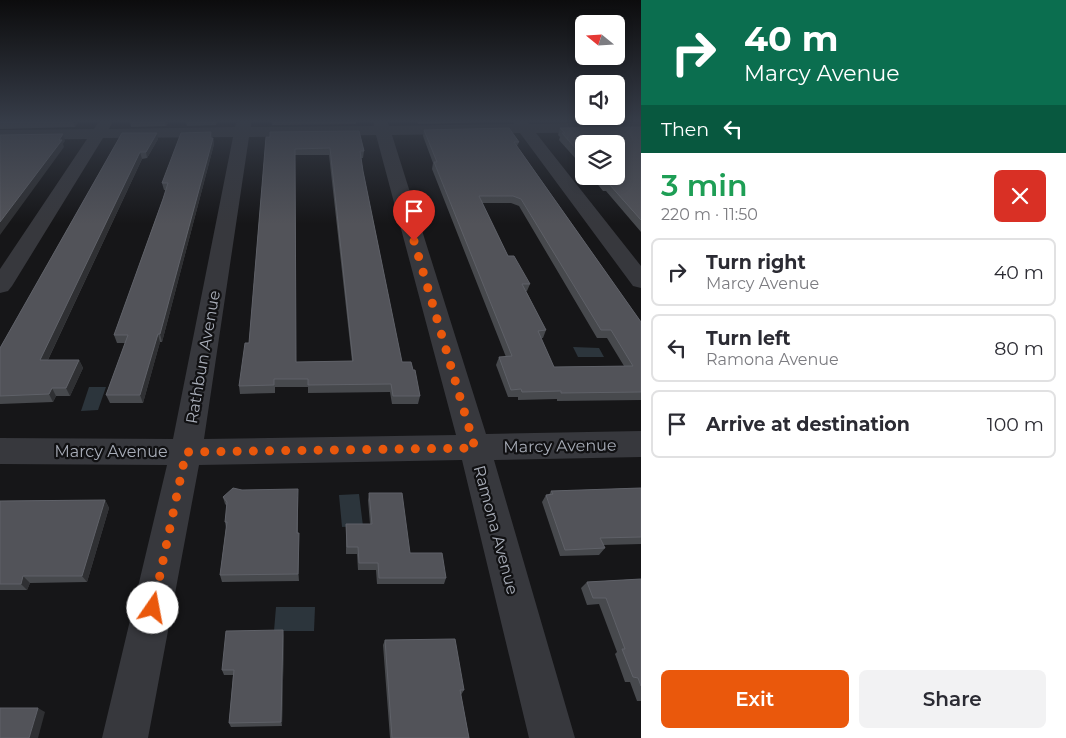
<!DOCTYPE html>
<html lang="en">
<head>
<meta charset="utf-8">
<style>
  body { margin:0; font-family:Montserrat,sans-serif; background:#f2f2f3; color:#2b2b33; height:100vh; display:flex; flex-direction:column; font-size:19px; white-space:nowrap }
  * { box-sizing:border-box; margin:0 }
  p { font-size:16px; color:#7c7c81 }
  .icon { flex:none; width:28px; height:28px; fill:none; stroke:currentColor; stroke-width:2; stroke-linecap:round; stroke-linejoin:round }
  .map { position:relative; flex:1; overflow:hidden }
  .details { display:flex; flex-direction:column; background:#fff; width:425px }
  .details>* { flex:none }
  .top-card { background:#0b6e4f; color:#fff; overflow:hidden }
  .needle { width:32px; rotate:288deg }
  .fabs { position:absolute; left:575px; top:15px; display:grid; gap:10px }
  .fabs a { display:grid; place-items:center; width:50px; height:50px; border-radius:8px; background:#fff; box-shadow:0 2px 8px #0003; font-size:25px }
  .pin { position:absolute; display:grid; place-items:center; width:42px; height:42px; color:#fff; margin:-51px -21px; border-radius:50% 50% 50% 0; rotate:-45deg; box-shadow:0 0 5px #0007 }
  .pin .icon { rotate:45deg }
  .me { position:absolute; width:55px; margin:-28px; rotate:12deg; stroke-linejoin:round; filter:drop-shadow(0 0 4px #0008) }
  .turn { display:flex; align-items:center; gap:18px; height:105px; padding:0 20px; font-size:22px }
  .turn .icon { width:65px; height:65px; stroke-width:2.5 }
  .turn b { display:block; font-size:35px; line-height:42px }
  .then { display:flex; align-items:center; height:48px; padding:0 20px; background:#0003; gap:10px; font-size:19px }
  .round { display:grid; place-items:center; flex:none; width:52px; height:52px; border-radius:8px; background:#f2f2f3 }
  .head { display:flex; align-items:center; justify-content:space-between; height:85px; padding:0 20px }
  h1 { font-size:30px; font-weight:600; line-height:38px; color:#1e9e55 }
  .primary-button { display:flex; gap:10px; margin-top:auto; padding:10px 20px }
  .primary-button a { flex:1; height:58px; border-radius:8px; background:#ea580c; color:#fff; font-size:20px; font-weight:600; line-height:58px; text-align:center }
  .primary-button a+a { background:#f2f2f3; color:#2b2b33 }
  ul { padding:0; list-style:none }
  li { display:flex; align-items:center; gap:15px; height:68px; margin:0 10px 8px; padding:0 10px; border:2px solid #e1e1e2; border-radius:8px }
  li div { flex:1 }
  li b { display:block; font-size:19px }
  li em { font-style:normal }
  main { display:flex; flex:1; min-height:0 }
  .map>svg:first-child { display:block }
  .water { fill:#2c353c }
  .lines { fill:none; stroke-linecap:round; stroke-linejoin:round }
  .minor { fill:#37383d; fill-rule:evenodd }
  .wall { fill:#47494d; fill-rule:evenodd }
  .shaded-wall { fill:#2f3033 }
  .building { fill:#525359; stroke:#5f6168; fill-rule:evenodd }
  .route { stroke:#ea580c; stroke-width:9; stroke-dasharray:0 16.2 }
  .labels { text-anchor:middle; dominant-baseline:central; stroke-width:4.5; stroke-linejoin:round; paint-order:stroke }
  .street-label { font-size:16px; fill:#a8adb8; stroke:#111113 }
</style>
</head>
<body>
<main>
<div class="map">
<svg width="641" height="738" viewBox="0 0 641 738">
  <rect width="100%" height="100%" fill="#161618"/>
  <g class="water">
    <path d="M573,347l26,1 5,9h-26z"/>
    <path d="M89,387h17l-8,23 -17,1z"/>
    <path d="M359,494l4,32 -21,1 -3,-32z"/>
    <path d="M276,607h39l-1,24h-40z"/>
  </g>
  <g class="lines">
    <path class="minor" d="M99,121h14l-4,8 126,-2 2,-6h14v6l123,-1 -1,-5h14l2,5 125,-2 -2,-3h15l2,3 112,-2v10l-105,1 105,133v22l-8,-2 -113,-153 -128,2 94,299 155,-3v26l-147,3 81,278h-46l-67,-278 -263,5 -51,273h-46l65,-273 -167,-1v-26l173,1 60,-302 -130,1 -91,148 -4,5 -8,2v-24l87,-130 -87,1v-10l94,-1zM376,135l80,300 -252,4 45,-302z"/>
  </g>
  <g class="wall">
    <path d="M0,121h79l-4,6 -75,2z"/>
    <path d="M130,121h39l-3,5 -35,1z"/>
    <path d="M186,121h31l-1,4 -29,1z"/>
    <path d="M272,121h84v3l-84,1z"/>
    <path d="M416,121h83v1l-81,2z"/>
    <path d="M546,121h44l-43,1z"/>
    <path d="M641,127v105l-35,-41h-3l-12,-15h25l-32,-32v24l-25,-28 1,-3 -2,-2 2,-7z"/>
    <path d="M424,130l95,12 -2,4 124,176v78l-84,1v-2l-39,1v-3h-10l-12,-32 3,-8h7l-74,-188 1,-6 -10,-27zM482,203h29l8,3 78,132h10l17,28 -70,1 -13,-29h2l3,-8 -20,-39h1l3,-7 -22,-28z"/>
    <path d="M211,132l1,6h1l1,6 -52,198h-2l-17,61h-33l-4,-8 19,-52h-8l-3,-8 52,-145h-2l-2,-7z"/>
    <path d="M122,133l36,6 -11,19 -5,1 -94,201h31l4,8 -13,28h-14l-3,6 -53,2v-56z"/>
    <path d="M266,137l98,14 -1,7h-2l2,13 39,191 11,8 7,26 -2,8h-26l-2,-12 -82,1v-6h-33v6l-35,1 -1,-8 10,-43zM295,155h34l23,206 -56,1z"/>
    <path d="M641,488v56l-38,1 2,3 -6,7 -39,1 -18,-54 4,-7h3l2,-4z"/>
    <path d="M242,490l56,7v36l1,7v41l-77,1 -2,-7 6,-47 -1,-6 2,-16 -2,-2 -2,-7z"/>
    <path d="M369,493l41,60 36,25 -2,6h-67l-1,-14h-18l-1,-16h-11v-30h24l-2,-24z"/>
    <path d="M105,500l4,8 -22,74 -57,1 -3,7h-27v-89z"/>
    <path d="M641,579v122h-4l-7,-19h-5l-10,-28 2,-2 -18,-48 -12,1 -6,-17 6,-6z"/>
    <path d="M284,636l-2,90 -51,1 -2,-4 4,-48h-9l-2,-5z"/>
    <path d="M385,640l79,50 -3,5 8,43h-79l-7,-93z"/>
  </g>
  <g class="shaded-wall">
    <path d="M73,121h6l-4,6z"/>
    <path d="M164,121h5l-3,5z"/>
    <path d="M157,133l1,6 -11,19 -1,-6z"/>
    <path d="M63,134l2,7 -2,3 1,3 -64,88v-13z"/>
    <path d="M213,138l1,6 -52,198 -2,-8z"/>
    <path d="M140,152l2,7 -98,209 -4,-8z"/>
    <path d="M158,334l2,8 -17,61 -3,-8z"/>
    <path d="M79,360l4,8 -13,28 -4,-8z"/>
    <path d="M52,388l4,8 -3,6 -4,-8z"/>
    <path d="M105,500l4,8 -22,74 -5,-6z"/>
    <path d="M299,533v48l-1,-7z"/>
    <path d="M23,576l7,7 -3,7 -6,-6z"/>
    <path d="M283,630l1,6 -2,90 -1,-4z"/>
    <path d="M38,708l7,4 -7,26h-9z"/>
  </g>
  <g class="building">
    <path d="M0,121h59l-59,1z"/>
    <path d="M641,127v93l-32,-36h-3l-6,-8h16v-32h-32v14l-22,-25h3l-5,-5z"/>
    <path d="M509,128l10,14h-5l127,180v70l-80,1v-2l-39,1 -1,-3 -10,1 -12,-33 13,-1 -78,-194h3l-13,-32zM479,196h34l8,3 80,131h10l22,36 -79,1 -16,-36 8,-1 -24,-46h8l-16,-28h-6z"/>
    <path d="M359,131l5,20h-4l3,20 39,191h9l2,8h2l5,26h-27l-2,-12 -83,1v-6h-34v6l-35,1 6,-43h4l17,-206h4v-5zM330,148l23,213 -57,1 -1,-213z"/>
    <path d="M211,132l-1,6h3l-53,196h-2l-18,61h-34l22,-60h-14l49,-136 5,-16h-6l19,-50z"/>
    <path d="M122,133h35l-11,19h-6l-100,208h39l-13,28h-14l-3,6 -49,2v-48z"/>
    <path d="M63,134l-4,6h3l-62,82v-87z"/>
    <path d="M233,488l9,2 56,-1 -1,44h2l-1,41 -78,1 7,-53h-2l2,-20 -4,-5z"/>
    <path d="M641,488v49l-41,1 5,10 -40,2 -19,-55 7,-1 -2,-3z"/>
    <path d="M369,493h33l8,60h32l4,25h-67l-1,-15h-19l-1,-16h-11l-1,-23h26z"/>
    <path d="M105,500l-23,76h-59l-2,8h-21v-83z"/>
    <path d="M641,579v107l-3,-8 -5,-1 -11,-28h3l-19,-51h-13l-6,-16z"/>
    <path d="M283,630l-2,92 -52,1 5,-53h-12l4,-39z"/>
    <path d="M455,639l9,51h-4l9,48h-77l-7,-98z"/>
    <path d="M0,708h38l-9,30h-29z"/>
  </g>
  <linearGradient id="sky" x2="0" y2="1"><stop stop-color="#0c0c0d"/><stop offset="0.54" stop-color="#363c48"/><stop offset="1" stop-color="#363c48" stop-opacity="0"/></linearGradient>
  <rect width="641" height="224" fill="url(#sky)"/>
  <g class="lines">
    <path class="route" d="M153,608l33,-156 289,-4 -61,-207"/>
  </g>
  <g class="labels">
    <g class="street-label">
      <text transform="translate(203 357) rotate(-80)">Rathbun Avenue</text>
      <text transform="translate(560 446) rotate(-1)">Marcy Avenue</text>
      <text x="111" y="451">Marcy Avenue</text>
      <text transform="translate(496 530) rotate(75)">Ramona Avenue</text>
    </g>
  </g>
</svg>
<div class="fabs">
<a><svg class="needle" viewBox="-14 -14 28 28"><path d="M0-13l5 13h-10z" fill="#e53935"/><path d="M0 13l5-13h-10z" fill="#7c7c81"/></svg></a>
<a><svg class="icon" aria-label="sound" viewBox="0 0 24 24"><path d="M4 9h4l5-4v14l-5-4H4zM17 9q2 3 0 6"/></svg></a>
<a><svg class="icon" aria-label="layers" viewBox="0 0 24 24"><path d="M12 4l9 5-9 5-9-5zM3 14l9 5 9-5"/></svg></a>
</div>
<div class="pin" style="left:414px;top:241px;background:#d93025"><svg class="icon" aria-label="arrive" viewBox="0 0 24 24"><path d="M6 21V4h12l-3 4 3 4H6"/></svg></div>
<svg class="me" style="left:153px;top:608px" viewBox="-20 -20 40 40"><circle r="19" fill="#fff"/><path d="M0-13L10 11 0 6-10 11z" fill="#ea580c"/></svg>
</div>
<section class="details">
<div class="top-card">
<div class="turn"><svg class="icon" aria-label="right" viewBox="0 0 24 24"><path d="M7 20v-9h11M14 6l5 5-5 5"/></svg><div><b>40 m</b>Marcy Avenue</div></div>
<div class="then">Then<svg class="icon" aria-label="left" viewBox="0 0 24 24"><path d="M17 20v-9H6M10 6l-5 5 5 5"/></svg></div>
</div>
<div class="head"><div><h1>3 min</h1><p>220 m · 11:50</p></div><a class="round" style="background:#d93025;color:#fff"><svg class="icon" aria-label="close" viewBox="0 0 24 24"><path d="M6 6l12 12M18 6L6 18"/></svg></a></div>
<ul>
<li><svg class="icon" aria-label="right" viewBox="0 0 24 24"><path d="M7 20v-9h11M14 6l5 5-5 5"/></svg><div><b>Turn right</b><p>Marcy Avenue</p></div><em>40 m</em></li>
<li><svg class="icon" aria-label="left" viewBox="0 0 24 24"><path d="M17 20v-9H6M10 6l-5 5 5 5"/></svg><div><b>Turn left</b><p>Ramona Avenue</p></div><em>80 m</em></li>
<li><svg class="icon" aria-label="arrive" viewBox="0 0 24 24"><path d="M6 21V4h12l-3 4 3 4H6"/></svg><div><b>Arrive at destination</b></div><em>100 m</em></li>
</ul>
<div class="primary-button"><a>Exit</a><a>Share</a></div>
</section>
</main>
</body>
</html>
